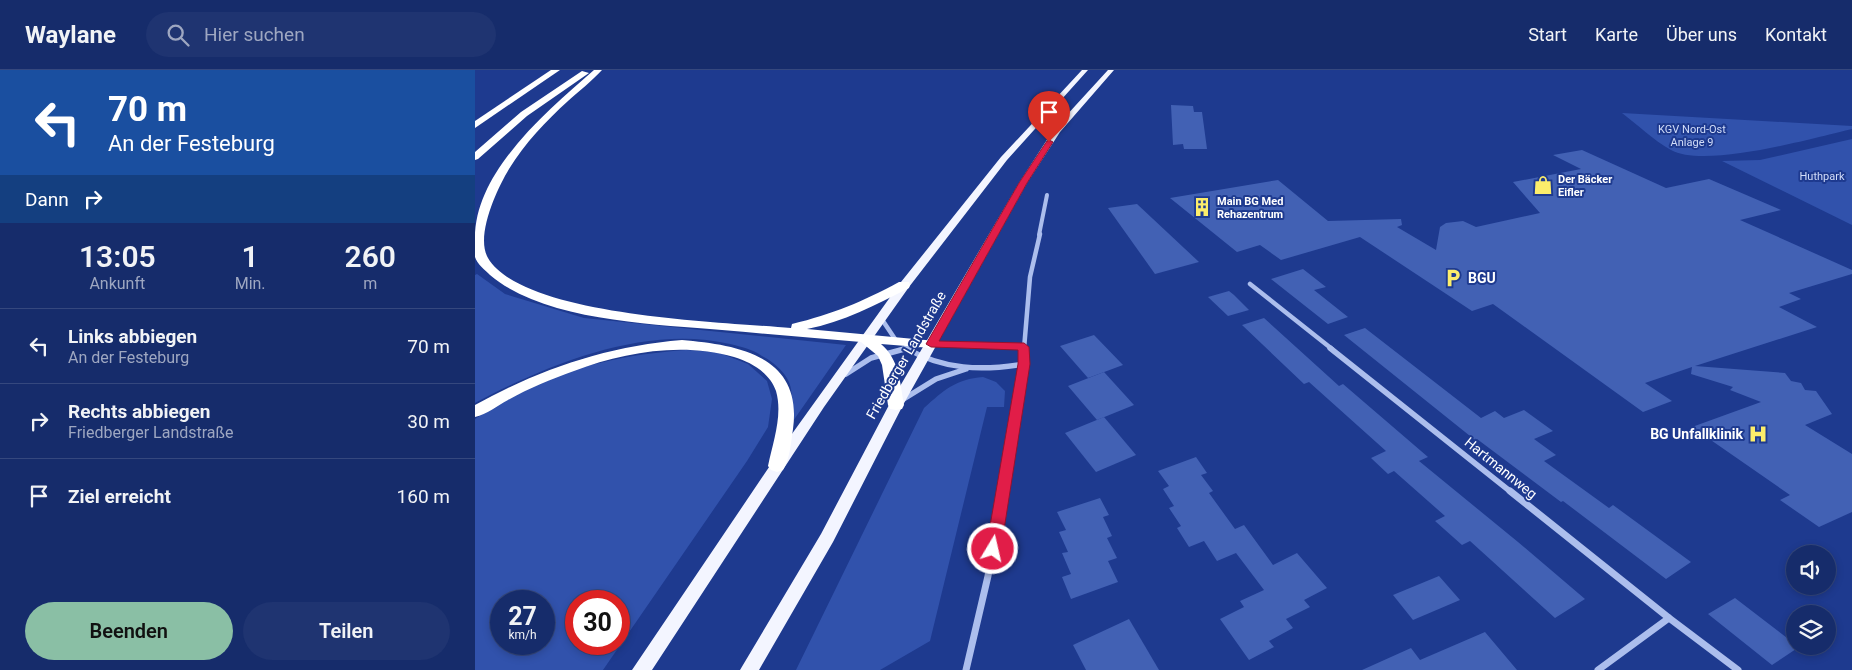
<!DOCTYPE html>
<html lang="de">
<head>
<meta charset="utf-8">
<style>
  body { margin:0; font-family:Roboto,sans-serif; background:#1f3471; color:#f1f3f6; height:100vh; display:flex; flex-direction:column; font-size:19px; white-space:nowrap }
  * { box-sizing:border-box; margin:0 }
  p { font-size:16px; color:#9ea7c1 }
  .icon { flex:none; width:28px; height:28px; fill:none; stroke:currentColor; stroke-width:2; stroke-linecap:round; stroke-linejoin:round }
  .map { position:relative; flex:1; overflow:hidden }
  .details { display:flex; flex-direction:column; background:#162c6b; width:475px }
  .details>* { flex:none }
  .top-card { background:#1a4fa0; color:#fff; overflow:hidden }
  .controls { position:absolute; left:1311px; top:475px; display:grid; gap:10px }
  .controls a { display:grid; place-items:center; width:50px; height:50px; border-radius:50%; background:#162c6b; box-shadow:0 2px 8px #0003,0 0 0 1px #35487e; font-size:25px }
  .speed { position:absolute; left:15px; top:520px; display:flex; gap:10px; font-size:25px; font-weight:700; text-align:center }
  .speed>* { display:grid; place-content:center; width:65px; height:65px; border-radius:50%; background:#162c6b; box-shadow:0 2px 8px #0003,0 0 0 1px #35487e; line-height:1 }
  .speed small { font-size:12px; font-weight:400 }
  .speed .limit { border:8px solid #d22; background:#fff; color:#111 }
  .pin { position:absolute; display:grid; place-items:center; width:42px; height:42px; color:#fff; margin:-51px -21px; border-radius:50% 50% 50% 0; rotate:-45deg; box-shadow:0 0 5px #0007 }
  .pin .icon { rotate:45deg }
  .me { position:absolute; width:55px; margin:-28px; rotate:9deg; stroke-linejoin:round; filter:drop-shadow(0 0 4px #0008) }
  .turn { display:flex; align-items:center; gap:18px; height:105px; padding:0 25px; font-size:22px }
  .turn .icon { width:65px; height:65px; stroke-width:2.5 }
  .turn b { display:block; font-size:35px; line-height:42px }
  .then { display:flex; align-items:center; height:48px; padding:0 25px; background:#0003; gap:10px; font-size:19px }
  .eta { display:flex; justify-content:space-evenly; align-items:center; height:85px; text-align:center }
  .eta b { font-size:30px; font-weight:600; line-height:35px }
  .action { display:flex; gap:10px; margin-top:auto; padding:10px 25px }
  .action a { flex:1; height:58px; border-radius:30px; background:#8abfa5; color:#111; font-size:20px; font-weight:600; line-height:58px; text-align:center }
  .action a+a { background:#1f3471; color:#f1f3f6 }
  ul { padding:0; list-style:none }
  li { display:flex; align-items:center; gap:15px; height:75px; padding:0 25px; border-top:1px solid #35487e }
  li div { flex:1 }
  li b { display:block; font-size:19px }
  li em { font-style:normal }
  header { display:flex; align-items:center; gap:30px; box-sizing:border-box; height:70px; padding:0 25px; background:#162c6b; border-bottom:1px solid #35487e }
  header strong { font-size:24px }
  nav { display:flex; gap:28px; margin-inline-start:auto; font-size:18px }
  .search { width:350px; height:45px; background:#1f3471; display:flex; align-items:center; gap:12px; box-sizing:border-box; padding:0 18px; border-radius:28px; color:#9ea7c1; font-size:19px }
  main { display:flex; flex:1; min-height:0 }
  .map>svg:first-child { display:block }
  .green { fill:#3152ac; fill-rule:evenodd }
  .building { fill:#4261b4 }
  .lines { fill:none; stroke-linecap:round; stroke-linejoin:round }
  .minor-far3 { stroke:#acbeed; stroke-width:4 }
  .minor-far2 { stroke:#acbeed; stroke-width:4.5 }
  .minor-far1 { stroke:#acbeed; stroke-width:5.5 }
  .minor { stroke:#acbeed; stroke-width:7 }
  .primary { fill:#f3f5ff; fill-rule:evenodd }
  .motorway { fill:#fff; fill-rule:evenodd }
  .route { fill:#e11d48; stroke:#92132f }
  .labels { text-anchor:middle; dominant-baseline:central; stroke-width:4; stroke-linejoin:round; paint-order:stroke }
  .far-park-label { font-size:11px; fill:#d2ddf9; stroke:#1e3a8f }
  .far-poi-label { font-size:11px; font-weight:bold; fill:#fff; stroke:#1e3a8f; text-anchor:start }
  .poi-label { font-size:14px; font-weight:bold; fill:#fff; stroke:#1e3a8f; text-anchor:start }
  .street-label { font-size:14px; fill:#fff; stroke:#1e3a8f }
</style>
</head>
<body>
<header>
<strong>Waylane</strong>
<div class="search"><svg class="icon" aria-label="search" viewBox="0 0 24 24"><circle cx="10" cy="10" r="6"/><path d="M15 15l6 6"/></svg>Hier suchen</div>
<nav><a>Start</a><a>Karte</a><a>Über uns</a><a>Kontakt</a></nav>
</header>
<main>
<section class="details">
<div class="top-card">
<div class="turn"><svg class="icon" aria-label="left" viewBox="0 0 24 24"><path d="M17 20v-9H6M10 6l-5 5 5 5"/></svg><div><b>70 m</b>An der Festeburg</div></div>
<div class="then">Dann<svg class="icon" aria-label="right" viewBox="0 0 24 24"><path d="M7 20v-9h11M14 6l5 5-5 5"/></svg></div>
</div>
<div class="eta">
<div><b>13:05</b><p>Ankunft</p></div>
<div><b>1</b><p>Min.</p></div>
<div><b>260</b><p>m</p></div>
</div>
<ul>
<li><svg class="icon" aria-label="left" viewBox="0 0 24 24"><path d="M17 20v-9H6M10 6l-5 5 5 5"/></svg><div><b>Links abbiegen</b><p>An der Festeburg</p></div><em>70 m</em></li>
<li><svg class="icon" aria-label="right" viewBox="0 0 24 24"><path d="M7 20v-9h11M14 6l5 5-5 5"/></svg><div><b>Rechts abbiegen</b><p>Friedberger Landstraße</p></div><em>30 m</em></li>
<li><svg class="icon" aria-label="arrive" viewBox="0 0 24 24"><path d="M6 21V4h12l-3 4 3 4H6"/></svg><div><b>Ziel erreicht</b></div><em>160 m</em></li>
</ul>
<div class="action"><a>Beenden</a><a>Teilen</a></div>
</section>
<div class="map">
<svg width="1377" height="600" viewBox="0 0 1377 600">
  <rect width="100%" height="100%" fill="#1e3a8f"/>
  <g class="green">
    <path d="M1147,43l230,13v3c-39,9 -147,40 -181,21 -18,-10 -33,-25 -49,-37z"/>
    <path d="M1377,69v86l-130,-64 38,-1z"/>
    <path d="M2,204l28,20 79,24 262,27 -55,79c0,-11 2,-24 0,-35 -2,-14 -17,-27 -29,-33 -10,-7 -20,-9 -32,-12 -84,-20 -182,20 -255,59v-128z"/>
    <path d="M211,280l31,2 31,12 19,17 5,18 -4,28 -21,34 -144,209h-128v-251c14,-9 28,-18 42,-26 53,-27 111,-39 169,-43zM26,531h43v43h-43zM101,531h43v43h-43z"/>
    <path d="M508,307l13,5 9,9 -1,16h-17l-57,234 -50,29h-84l128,-262c20,-18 32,-29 59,-31z"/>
  </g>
  <g class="building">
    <path d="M696,35l22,1 1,6h8l5,37h-23l-1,-5 -10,1z"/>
    <path d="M1107,80l84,38 43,-9 72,31 -41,10 112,50v4l-63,19 12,6 -22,8 38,20 -122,39 90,7 6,8 10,2 4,7 11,1 16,23 -27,11 47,29v58l-33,15 -39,-27 10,-5 -98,-68 69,-25 -31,-12 3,-3 -42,-13 1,-7 -47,16 27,18 -29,11 -150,-108 -21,7 -112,-74 -79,23 -21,-15 -23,7 -67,-54 108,-18 50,41 73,-2 1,6 -5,2 39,23 4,-23 6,-4 17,-2 13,6 64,-14 -27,-31 68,-13 -28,-14z"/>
    <path d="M662,134l62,58 -44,12 -47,-66z"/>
    <path d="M828,199l23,18 -12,3 34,27 -20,7 -57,-45z"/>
    <path d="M754,221l5,4 15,15 -21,6 -20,-19z"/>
    <path d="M789,248l75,68 4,-2 85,73 -9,4 99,81 67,57 -30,19 -85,-77 -8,4 -27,-24 10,-5 -51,-45 -6,3 -17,-16 15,-7 -77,-69 -5,2 -62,-59z"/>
    <path d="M890,258l116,90 14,-7 9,7 20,-8 29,21 -19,8 22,16 -12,6 65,47 4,-3 78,57 -25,17 -103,-78 -2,1 -84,-63 -2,1 -131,-105z"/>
    <path d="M619,265l29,30 -35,13 -28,-32z"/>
    <path d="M629,302l30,33 -37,15 -29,-34z"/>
    <path d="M629,347l32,38 -40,17 -31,-39z"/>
    <path d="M721,387l11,16 -6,2 12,16 -4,2 26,36 9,-4 29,40 24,-12 30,35 -23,12 6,7 -24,12 7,9 -24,13 5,6 -25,13 -29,-41 24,-12 -4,-6 24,-11 -28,-37 -19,8 -13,-20 -15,6 -12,-19 4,-2 -12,-18 5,-2 -11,-17 6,-3 -11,-15z"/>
    <path d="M625,428l9,17 -6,2 9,19 -5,2 10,20 -9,3 10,21 -47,17 -9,-22 9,-3 -9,-21 6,-1 -9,-20 7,-2 -9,-18z"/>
    <path d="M964,506l21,24 -47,20 -20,-25z"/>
    <path d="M1260,528l60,46v2l4,1 -27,18 -64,-51z"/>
    <path d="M654,549l30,51h-73l-13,-25z"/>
    <path d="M1010,562l32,38h-155l49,-22 9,12z"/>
  </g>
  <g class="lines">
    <path class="minor-far3" d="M564,165l8,-40"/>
    <g class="minor-far2">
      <path d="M775,214l82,65"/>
      <path d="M406,248l16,24"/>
      <path d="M457,274l92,3"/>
      <path d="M431,278l2,1"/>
      <path d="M428,279l16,-4"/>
      <path d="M549,279l6,-72 10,-43"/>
    </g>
    <g class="minor-far1">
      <path d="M431,278c37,22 76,23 118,16"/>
      <path d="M855,278l181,144"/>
      <path d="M371,304l25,-16 37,-10"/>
      <path d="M427,330l34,-21 30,-10"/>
      <path d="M527,422l22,-128v-16"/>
    </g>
    <g class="minor">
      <path d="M1035,421l159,127 69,52"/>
      <path d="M491,600l22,-94 14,-85"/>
      <path d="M1123,600l71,-52"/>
    </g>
    <g class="primary">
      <path d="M607,0h6l-81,90 -98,127 -85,120 -172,263h-20l152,-225 117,-163 100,-125z"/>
      <path d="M633,0h6l-54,62 -33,51 -124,222 -70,137 -74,128h-19l81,-136 68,-129 130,-222 35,-54z"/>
    </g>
    <g class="motorway">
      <path d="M76,0h9l-85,58v-7z"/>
      <path d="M119,0h8c-10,11 -23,21 -34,31 -22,20 -43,42 -59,68 -12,20 -34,67 -21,89 35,59 237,64 303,70l1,-4c41,-10 70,-22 107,-42h10l1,3 -1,3c-33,17 -66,34 -102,41l129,12 2,3 -2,3 -5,1 -50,-4c18,15 19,38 23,61l-2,4 -6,1 -6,-1 -2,-4 -6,-40 -4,-9 -17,-14c-46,-4 -93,-8 -139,-12 -69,-6 -178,-9 -232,-55 -5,-5 -13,-11 -15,-18 0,-5 0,-13 0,-19 0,-67 72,-127 119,-168z"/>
      <path d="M107,1l7,2 -62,43 -49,43 -3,1v-8l46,-40z"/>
      <path d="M207,270c57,5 121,16 111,89 -2,13 -3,30 -10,41l-6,2 -6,-2 -3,-4c5,-24 15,-51 8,-75 -6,-18 -25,-29 -42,-34 -52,-15 -110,-5 -160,14 -22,8 -45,17 -66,29 -11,6 -21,14 -33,17v-12c65,-36 133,-59 207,-65z"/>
    </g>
  </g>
  <path class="route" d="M574,70l4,2 -26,41 -88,158 85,2 5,4 1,17 -29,185 -3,5 -5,1 -5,-1 -2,-5 32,-185v-14l-87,-3 -5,-3 93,-161 28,-42z"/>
  <defs>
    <g id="shop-bare" transform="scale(1.5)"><path d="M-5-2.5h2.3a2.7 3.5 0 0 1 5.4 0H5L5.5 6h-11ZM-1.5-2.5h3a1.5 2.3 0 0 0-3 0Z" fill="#fced6b" stroke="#1e3a8f" stroke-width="2.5" paint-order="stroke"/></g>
    <g id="building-bare" transform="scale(1.5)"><path d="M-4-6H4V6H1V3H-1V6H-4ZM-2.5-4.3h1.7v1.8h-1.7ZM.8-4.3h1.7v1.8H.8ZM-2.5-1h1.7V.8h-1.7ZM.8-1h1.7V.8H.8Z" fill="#fced6b" stroke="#1e3a8f" stroke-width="2.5" paint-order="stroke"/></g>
    <g id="parking-bare" transform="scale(1.5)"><path d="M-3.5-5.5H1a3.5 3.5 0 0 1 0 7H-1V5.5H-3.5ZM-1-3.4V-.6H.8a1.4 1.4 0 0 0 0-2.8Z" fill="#fced6b" stroke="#1e3a8f" stroke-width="2.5" paint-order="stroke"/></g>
    <g id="hospital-bare" transform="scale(1.5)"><path d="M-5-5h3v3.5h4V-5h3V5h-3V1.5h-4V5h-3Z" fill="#fced6b" stroke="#1e3a8f" stroke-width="2.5" paint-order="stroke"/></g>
  </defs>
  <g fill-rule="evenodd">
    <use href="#shop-bare" x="1068" y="115"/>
    <use href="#building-bare" x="727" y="137"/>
    <use href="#parking-bare" x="978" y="208"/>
    <use href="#hospital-bare" x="1283" y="364"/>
  </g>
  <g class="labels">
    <g class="far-park-label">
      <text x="1217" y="59">KGV Nord-Ost<tspan x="1217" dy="13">Anlage 9</tspan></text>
      <text x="1347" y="106">Huthpark</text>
    </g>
    <g class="far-poi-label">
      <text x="1083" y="109">Der Bäcker<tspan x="1083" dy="13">Eifler</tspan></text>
      <text x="742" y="131">Main BG Med<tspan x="742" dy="13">Rehazentrum</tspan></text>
    </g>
    <g class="poi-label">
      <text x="993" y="208">BGU</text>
      <text x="1268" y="364" text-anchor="end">BG Unfallklinik</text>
    </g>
    <g class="street-label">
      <text transform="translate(431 285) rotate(-60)">Friedberger Landstraße</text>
      <text transform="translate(1026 398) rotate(39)">Hartmannweg</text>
    </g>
  </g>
</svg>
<div class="controls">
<a><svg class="icon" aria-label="sound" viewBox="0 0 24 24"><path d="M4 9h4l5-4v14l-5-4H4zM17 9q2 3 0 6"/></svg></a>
<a><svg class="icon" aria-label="layers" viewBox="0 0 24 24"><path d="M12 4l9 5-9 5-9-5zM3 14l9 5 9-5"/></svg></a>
</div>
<div class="speed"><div>27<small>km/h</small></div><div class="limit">30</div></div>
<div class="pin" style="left:574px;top:72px;background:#d93025"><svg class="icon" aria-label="arrive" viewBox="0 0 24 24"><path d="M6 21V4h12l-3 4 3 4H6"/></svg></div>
<svg class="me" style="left:518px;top:479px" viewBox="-20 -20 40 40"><circle r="17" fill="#e11d48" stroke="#fff" stroke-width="3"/><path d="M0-11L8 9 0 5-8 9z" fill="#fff"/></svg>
</div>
</main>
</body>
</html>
